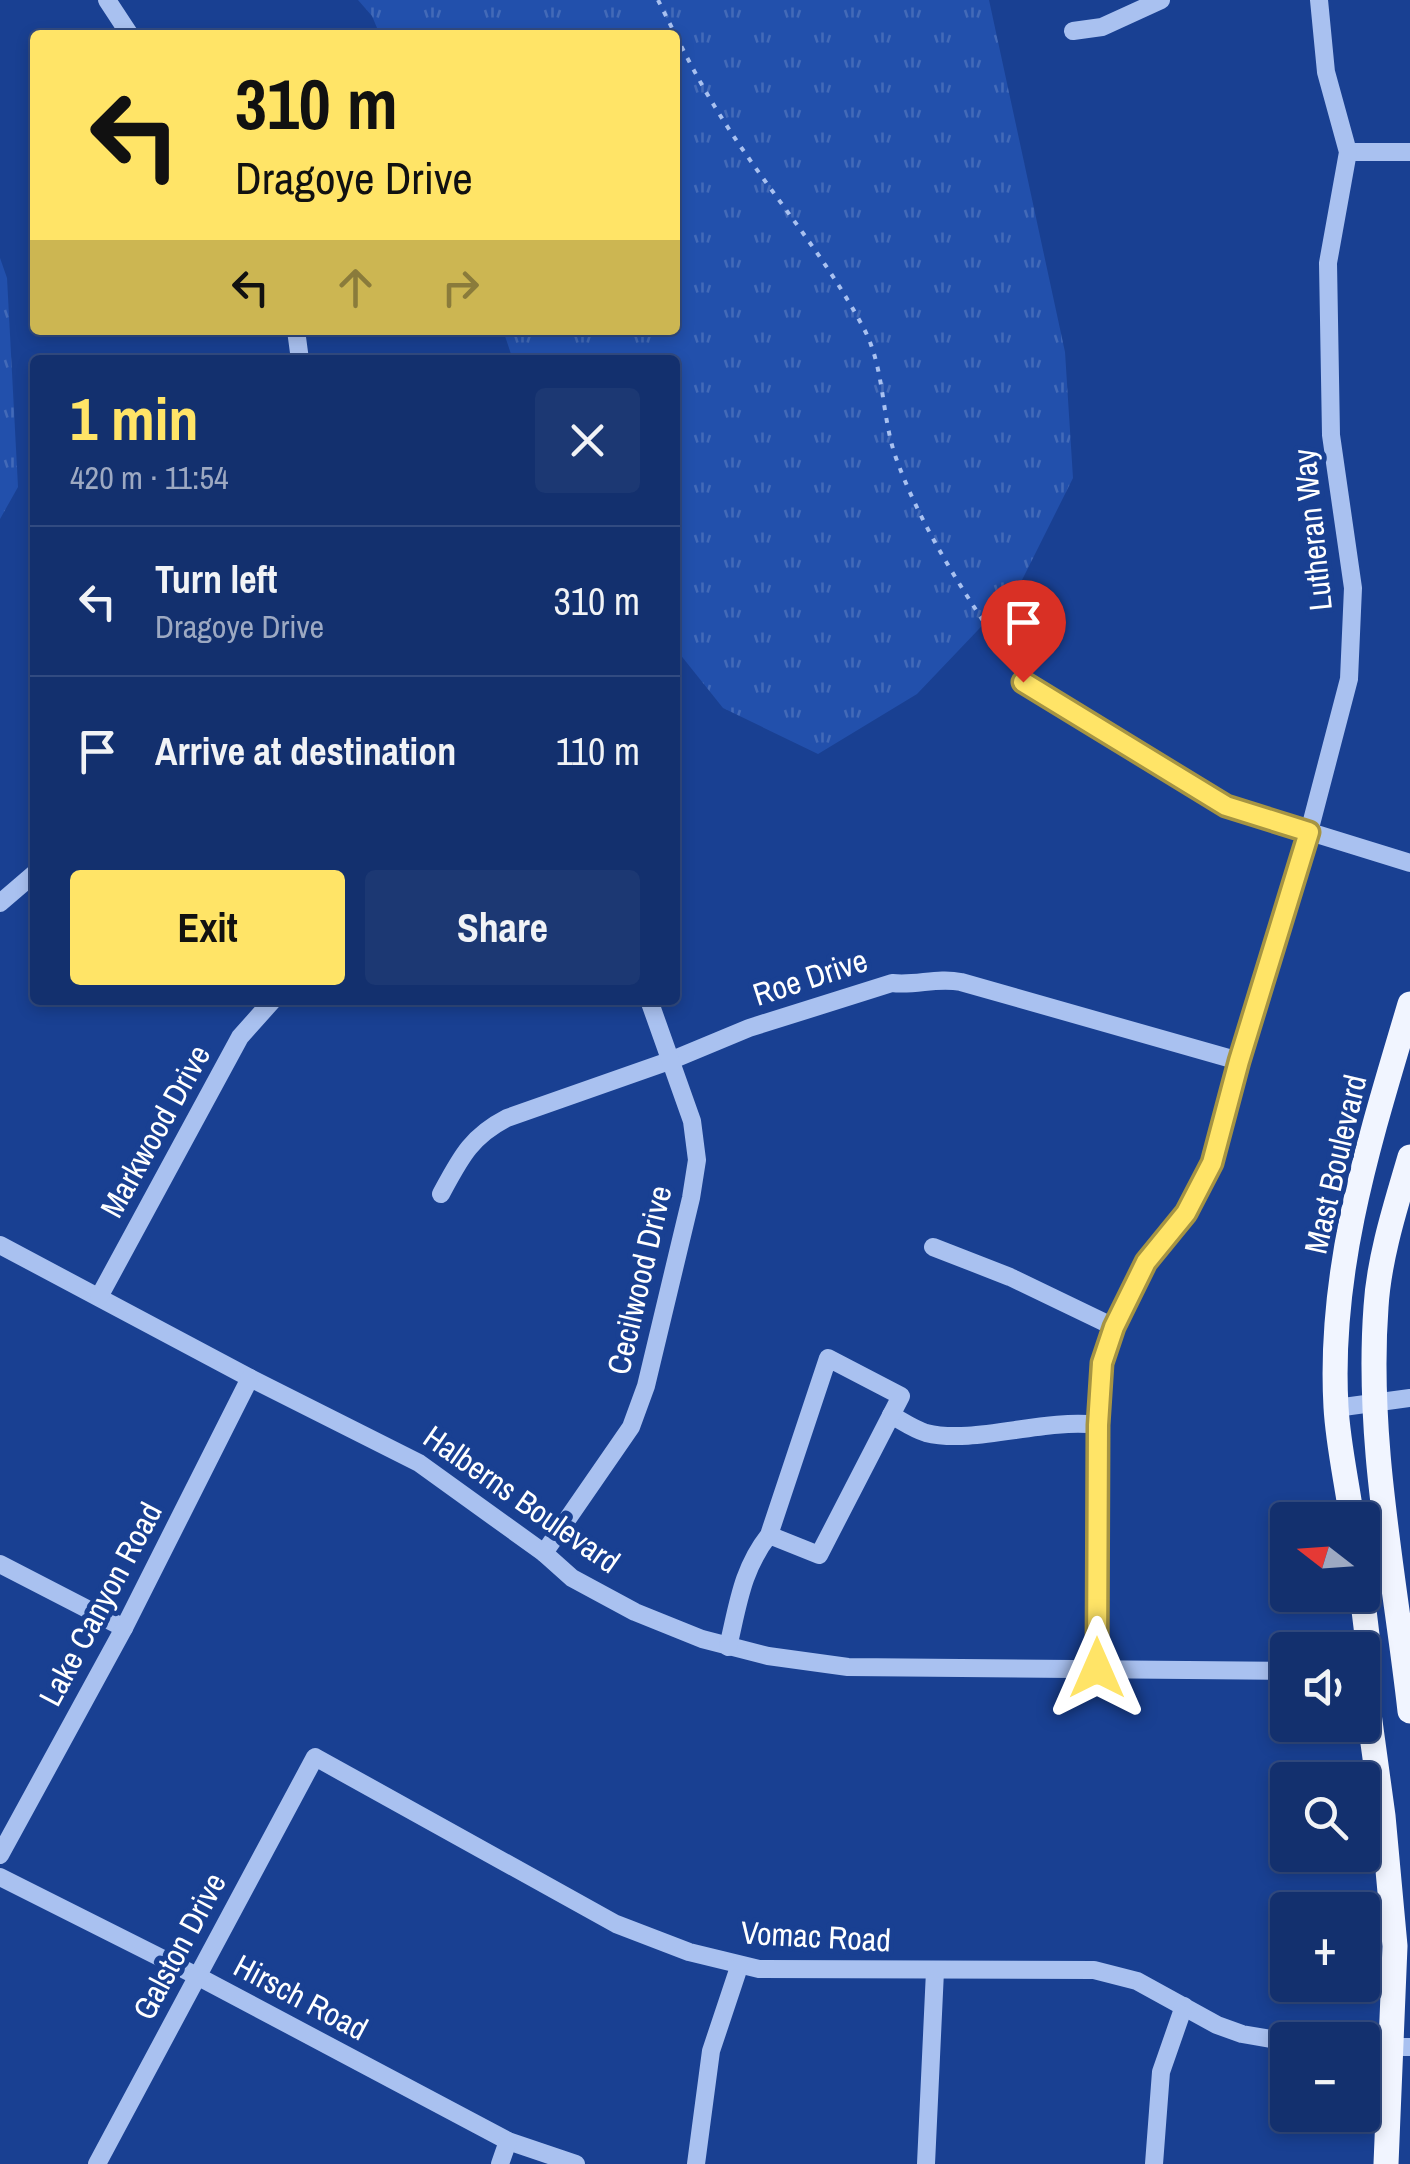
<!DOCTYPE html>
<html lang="en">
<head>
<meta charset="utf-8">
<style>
  body { margin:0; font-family:"Archivo Narrow",sans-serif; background:#1c3873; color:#f1f3f6; height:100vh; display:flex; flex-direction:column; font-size:38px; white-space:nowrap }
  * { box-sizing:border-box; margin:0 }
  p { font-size:32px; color:#9da9c2 }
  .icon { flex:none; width:55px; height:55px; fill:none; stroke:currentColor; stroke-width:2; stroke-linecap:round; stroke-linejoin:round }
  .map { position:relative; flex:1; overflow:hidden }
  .sheet { position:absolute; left:30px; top:355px; width:650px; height:650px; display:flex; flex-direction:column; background:#13306e; border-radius:10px; box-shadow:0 5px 15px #0003,0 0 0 2px #324b81 }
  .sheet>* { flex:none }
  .guide { position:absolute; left:30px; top:30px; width:650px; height:305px; border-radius:10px; box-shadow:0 5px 15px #0003,0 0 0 2px #324b81; background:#ffe467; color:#111; overflow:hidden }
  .needle { width:65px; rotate:287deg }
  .buttons { position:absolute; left:1270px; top:1502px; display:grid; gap:20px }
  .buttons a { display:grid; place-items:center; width:110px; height:110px; border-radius:10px; background:#13306e; box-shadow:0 5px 15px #0003,0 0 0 2px #324b81; font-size:50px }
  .pin { position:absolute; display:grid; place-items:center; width:85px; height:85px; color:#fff; margin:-102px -42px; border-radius:50% 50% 50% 0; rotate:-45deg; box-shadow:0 0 10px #0007 }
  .pin .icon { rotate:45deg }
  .me { position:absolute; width:110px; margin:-55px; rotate:0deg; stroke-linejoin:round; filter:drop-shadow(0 0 8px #0008) }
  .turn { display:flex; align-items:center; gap:35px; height:210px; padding:0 40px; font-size:45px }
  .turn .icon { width:130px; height:130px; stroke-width:2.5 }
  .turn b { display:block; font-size:70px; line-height:85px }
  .lanes { display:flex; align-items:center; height:95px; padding:0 40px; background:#0003; justify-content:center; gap:50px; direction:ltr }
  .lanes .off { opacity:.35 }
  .round { display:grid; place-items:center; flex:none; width:105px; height:105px; border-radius:10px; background:#1c3873 }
  .head { display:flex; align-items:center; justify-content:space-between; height:170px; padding:0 40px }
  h1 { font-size:60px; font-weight:700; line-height:75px; color:#ffe467 }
  .cta { display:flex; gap:20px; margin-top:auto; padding:20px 40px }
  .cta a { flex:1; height:115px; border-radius:10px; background:#ffe467; color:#111; font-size:40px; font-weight:700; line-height:115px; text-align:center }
  .cta a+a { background:#1c3873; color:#f1f3f6 }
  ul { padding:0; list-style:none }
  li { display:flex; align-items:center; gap:30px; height:150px; padding:0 40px; border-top:2px solid #324b81 }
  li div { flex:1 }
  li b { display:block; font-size:38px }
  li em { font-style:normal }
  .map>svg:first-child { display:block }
  .grass { fill:url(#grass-tufts) }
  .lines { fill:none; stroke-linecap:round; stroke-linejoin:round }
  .path { stroke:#a9c1f0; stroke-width:4; stroke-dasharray:5 8; stroke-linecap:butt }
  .minor { stroke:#a9c1f0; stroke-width:18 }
  .major { stroke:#f1f5ff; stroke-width:25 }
  .route-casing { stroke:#a69443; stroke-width:25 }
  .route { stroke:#ffe467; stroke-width:18 }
  .labels { text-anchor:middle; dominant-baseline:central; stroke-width:10; stroke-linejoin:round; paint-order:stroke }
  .street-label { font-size:32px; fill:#fff; stroke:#194092 }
</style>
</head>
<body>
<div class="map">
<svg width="1410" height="2164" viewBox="0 0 1410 2164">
  <defs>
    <pattern id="grass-tufts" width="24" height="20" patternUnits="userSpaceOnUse" patternTransform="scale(2.5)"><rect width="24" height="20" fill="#2250ac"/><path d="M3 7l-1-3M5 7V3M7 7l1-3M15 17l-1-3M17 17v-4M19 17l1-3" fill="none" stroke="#436ab8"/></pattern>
  </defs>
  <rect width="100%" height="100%" fill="#194092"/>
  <g class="grass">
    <path d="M358,0h631l76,352 8,126 -55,110 -101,106 -99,60 -95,-46 -48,-60v-288h-162l-10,-30h172v-295h-295l-8,-19z"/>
    <path d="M0,258l7,20 11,209 -18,32z"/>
  </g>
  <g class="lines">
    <path class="path" d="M658,0c18,36 36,73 57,107 46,76 106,141 148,220 22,40 18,89 33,131 28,77 74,143 119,211"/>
    <g class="minor">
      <path d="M107,0l23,35"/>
      <path d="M1073,31l29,-4 59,-27"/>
      <path d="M1348,152h62"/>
      <path d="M296,330l4,30"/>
      <path d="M1023,682l203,124 184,57"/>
      <path d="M0,903l35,-30"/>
      <path d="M441,1194c19,-35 29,-57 66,-76l165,-58 77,-32 143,-45c24,3 45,-6 69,-1l278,79"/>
      <path d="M0,1245l250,133 169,85 125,90 28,25 63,34 67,27 66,17 80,11 440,4"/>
      <path d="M933,1247l77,30 104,50"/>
      <path d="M99,1297l141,-260 33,-37"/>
      <path d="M1336,1408l74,-10"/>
      <path d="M891,1415c11,6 22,14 35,18 48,12 117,-15 172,-8"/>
      <path d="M544,1553l87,-126 15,-41 45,-188 6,-38 -5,-39 -43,-121"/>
      <path d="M0,1564l124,64"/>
      <path d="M728,1647c10,-42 14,-78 41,-112l59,-177 73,38 -82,159 -50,-20"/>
      <path d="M1097,1668l1,-243 5,-62 11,-36 32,-65 40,-49 26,-50 27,-102 70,-229 40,-153 4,-91 -22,-153 -3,-172 20,-111 -22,-80 -7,-72"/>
      <path d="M0,1855l124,-227 126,-250"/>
      <path d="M0,1877l197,99 311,165 68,23"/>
      <path d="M1362,2047h48"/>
      <path d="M97,2164l218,-407 301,167 73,28 70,17 335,1 43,11 80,44 25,9 46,8"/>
      <path d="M500,2164l8,-23"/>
      <path d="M696,2164l15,-113 28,-84"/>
      <path d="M926,2164l9,-193"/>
      <path d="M1154,2164l7,-92 23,-66"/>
    </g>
    <g class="major">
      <path d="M1410,1157c-14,48 -31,100 -34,150 -10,135 19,270 34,404"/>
      <path d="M1352,1520c-5,-37 -14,-76 -16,-113 -8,-140 35,-271 74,-403"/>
      <path d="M1362,1594l5,41 2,79 14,102 12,130 -9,218"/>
    </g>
  </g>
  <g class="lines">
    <g class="route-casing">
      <path id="route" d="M1023,682l203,124 83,26 -70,229 -27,102 -26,50 -40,49 -32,65 -12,36 -4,62 -1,243"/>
    </g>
    <use href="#route" class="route"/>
  </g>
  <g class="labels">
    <g class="street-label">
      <text transform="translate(1312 530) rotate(-96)">Lutheran Way</text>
      <text transform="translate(810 977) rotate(-18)">Roe Drive</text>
      <text transform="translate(155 1131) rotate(-61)">Markwood Drive</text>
      <text transform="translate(1335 1164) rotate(-77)">Mast Boulevard</text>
      <text transform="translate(639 1280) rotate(-77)">Cecilwood Drive</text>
      <text transform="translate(522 1499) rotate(35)">Halberns Boulevard</text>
      <text transform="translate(100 1604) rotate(-62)">Lake Canyon Road</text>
      <text transform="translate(816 1936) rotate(3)">Vomac Road</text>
      <text transform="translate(179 1946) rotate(-62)">Galston Drive</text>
      <text transform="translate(301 1997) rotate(28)">Hirsch Road</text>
    </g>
  </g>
</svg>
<div class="buttons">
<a><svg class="needle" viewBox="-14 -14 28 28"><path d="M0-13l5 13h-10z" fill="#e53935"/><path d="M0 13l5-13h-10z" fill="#9da9c2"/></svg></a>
<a><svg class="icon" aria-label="sound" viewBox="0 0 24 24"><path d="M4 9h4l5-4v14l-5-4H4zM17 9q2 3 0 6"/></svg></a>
<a><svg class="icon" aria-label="search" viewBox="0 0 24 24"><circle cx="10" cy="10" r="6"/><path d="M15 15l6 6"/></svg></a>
<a>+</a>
<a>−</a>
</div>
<div class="pin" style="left:1023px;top:682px;background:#d93025"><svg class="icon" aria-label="arrive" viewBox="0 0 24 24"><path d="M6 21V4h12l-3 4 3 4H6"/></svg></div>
<svg class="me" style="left:1097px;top:1668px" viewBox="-20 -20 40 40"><path d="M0-17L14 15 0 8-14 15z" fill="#ffe467" stroke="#fff" stroke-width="4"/></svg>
<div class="guide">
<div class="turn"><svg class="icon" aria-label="left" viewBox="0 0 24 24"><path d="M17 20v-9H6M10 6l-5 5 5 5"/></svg><div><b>310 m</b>Dragoye Drive</div></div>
<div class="lanes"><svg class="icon" aria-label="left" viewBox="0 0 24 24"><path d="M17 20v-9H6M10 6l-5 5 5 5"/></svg><svg class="icon off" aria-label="ahead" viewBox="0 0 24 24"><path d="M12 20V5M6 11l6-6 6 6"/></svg><svg class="icon off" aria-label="right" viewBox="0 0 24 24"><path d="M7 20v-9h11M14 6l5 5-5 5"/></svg></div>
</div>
<section class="sheet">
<div class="head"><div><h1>1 min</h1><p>420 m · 11:54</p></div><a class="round"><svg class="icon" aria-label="close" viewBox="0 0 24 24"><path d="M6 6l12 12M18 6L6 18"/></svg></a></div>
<ul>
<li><svg class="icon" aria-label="left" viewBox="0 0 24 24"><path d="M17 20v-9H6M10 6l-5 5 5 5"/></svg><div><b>Turn left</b><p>Dragoye Drive</p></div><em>310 m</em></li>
<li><svg class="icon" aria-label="arrive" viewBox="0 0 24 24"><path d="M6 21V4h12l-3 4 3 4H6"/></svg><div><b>Arrive at destination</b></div><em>110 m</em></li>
</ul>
<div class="cta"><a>Exit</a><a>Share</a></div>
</section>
</div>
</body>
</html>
